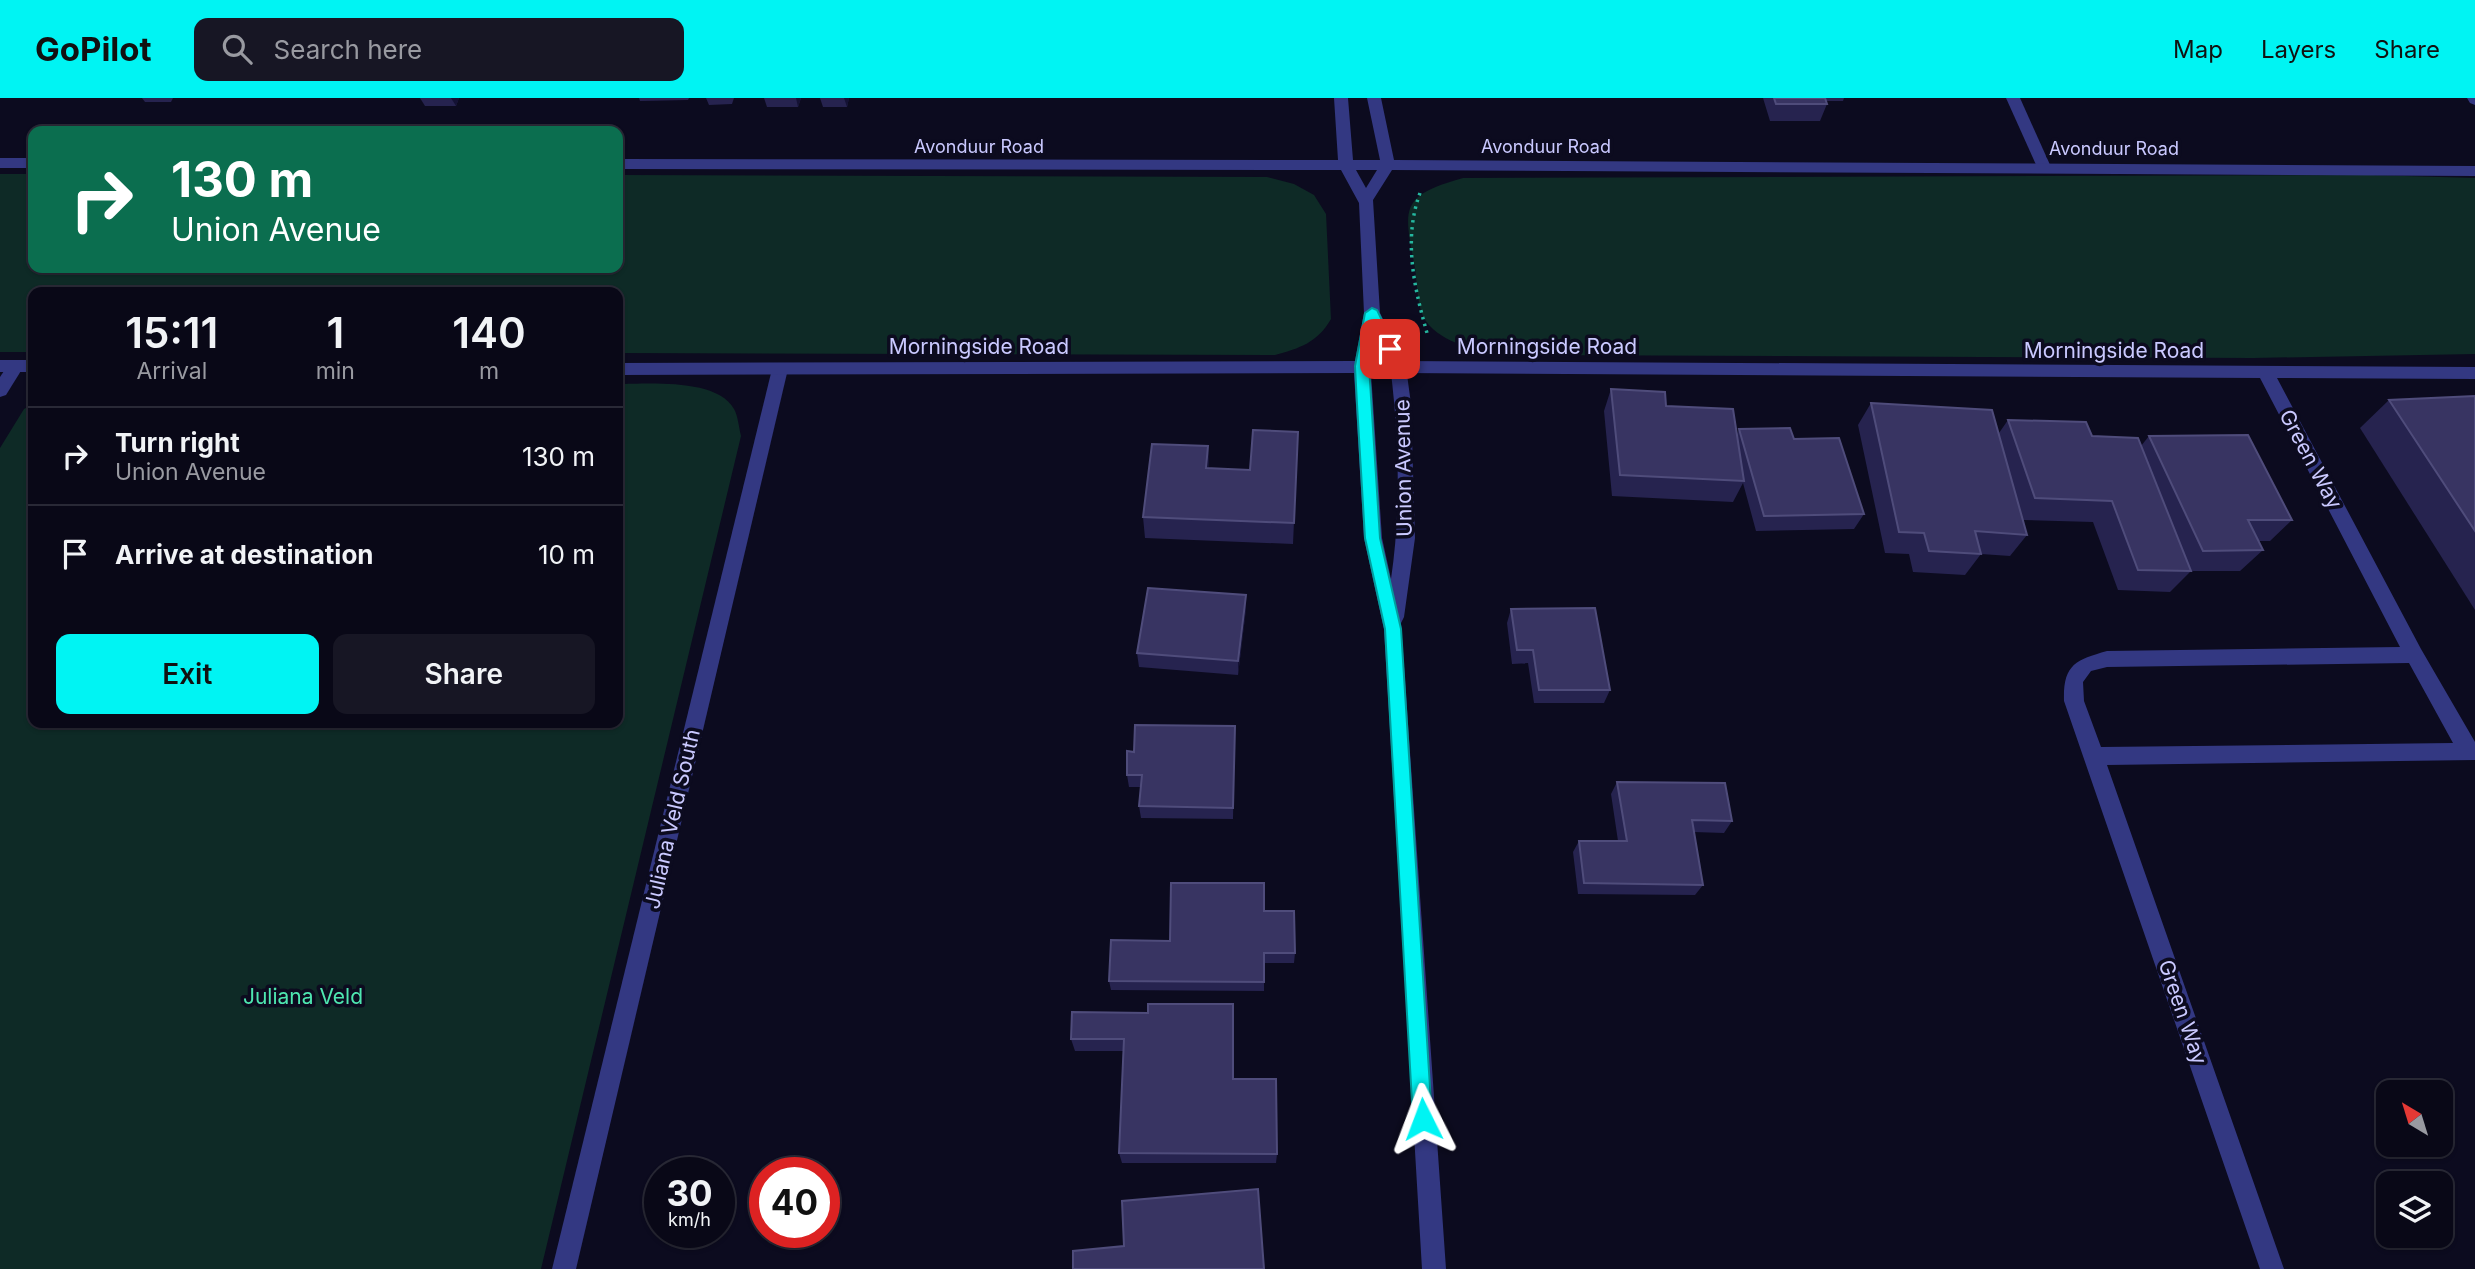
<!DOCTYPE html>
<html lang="en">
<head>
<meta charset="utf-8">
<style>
  body { margin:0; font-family:Inter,sans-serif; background:#171624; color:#f1f3f6; height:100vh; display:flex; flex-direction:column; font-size:26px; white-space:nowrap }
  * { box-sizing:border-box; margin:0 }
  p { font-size:23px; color:#999aa1 }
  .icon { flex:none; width:38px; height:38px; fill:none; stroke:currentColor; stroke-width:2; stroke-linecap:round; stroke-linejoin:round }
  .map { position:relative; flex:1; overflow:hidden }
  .details { position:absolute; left:28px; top:189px; width:595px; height:441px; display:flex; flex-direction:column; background:#090817; border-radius:14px; box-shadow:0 2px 5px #0004,0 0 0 2px #292936 }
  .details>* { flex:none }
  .guide { position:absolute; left:28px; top:28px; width:595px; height:147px; border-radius:14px; box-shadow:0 2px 5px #0004,0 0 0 2px #292936; background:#0b6e4f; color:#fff; overflow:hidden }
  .needle { width:46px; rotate:322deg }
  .fabs { position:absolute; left:2376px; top:982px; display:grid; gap:14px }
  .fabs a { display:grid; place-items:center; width:77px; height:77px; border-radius:14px; background:#090817; box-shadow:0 2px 5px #0004,0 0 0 2px #292936; font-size:35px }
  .speed { position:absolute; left:644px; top:1059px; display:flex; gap:14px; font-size:35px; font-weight:700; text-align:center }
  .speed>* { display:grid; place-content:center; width:91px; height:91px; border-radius:50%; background:#090817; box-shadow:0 2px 5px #0004,0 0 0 2px #292936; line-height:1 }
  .speed small { font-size:18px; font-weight:400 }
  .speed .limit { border:10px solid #d22; background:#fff; color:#111 }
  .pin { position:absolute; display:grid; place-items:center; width:60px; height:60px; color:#fff; margin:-30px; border-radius:14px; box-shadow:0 4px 10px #0006 }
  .me { position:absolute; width:77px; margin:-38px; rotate:357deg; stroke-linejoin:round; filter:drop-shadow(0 0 5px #0008) }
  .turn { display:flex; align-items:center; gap:24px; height:147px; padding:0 28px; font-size:32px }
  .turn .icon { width:91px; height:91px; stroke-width:2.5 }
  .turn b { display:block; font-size:49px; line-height:60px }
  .eta { display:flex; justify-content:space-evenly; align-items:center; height:119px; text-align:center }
  .eta b { font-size:42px; font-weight:600; line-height:49px }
  .cta { display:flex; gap:14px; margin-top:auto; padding:14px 28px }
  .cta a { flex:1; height:80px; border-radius:14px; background:#00f4f3; color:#111; font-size:28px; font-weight:600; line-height:80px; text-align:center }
  .cta a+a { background:#171624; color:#f1f3f6 }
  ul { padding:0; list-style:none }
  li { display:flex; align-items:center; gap:21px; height:98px; padding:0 28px; border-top:2px solid #292936 }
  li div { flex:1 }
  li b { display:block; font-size:26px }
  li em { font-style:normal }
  header { display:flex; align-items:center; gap:42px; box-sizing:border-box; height:98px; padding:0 35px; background:#00f4f3; color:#111 }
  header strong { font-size:33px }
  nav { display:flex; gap:38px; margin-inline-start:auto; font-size:24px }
  .search { width:490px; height:63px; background:#171624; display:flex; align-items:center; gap:18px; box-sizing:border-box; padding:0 24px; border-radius:14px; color:#999aa1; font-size:26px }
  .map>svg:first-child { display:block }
  .green { fill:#0e2a26 }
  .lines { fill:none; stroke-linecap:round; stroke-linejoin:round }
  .path { stroke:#25b79f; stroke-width:3.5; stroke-dasharray:2.5 4.5; stroke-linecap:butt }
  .minor { fill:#333882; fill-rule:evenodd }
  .tertiary { fill:#333882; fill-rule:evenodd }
  .wall { fill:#26234f }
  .shaded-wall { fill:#141234 }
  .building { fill:#383462; stroke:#4f4c7b; stroke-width:2 }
  .route { fill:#00f4f3; stroke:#009f9e; stroke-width:2 }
  .labels { text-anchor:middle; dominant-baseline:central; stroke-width:7; stroke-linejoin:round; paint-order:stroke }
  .far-street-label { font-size:18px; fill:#cac9ff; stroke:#0c0b1f }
  .street-label { font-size:21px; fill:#cac9ff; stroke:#0c0b1f }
  .park-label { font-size:21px; fill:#4ee6b0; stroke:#0c0b1f }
</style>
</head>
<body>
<header>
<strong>GoPilot</strong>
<div class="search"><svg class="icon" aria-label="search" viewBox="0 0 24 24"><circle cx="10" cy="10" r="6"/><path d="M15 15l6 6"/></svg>Search here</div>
<nav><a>Map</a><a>Layers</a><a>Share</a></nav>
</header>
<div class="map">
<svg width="2475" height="1171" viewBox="0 0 2475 1171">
  <rect width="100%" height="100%" fill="#0c0b1f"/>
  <g class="green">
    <path d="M0,76h33v94h585v-93l649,2 27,7 20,11 12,19 5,105c-14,24 -31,29 -56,36l-657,-2v-61h-585v60h-33z"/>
    <path d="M2370,77l105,3v176l-222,4 -755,-3c-24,-6 -62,-13 -75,-39 -6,-13 -6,-34 -8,-48 -11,-59 -17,-72 48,-90z"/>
    <path d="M618,286c30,0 99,-6 116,25 4,7 5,19 7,27l-200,833h-541v-821l24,-39 9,-5v319h585z"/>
  </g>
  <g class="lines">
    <path class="path" d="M1420,95c-17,46 -6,94 7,140"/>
    <g class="minor">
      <path d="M2006,0h14l31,69 -2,3h-10l-2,-3z"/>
      <path d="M2467,0h8v7l-5,-2z"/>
      <path d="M16,262l8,6 -18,29 -6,2v-20l10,-15z"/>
      <path d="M1398,263l1077,6v12l-198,-1 144,271 54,93v18l-368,5 177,504h-24l-196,-568c-1,-36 11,-41 43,-50l293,-4 -140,-269 -862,-5 -8,-6zM2409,565l44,80 -352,4 -17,-46 -1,-19 8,-11 16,-4z"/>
      <path d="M780,265l8,6 -212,900h-24l220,-900z"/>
    </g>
    <g class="tertiary">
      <path d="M1334,0h14l5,62h27l-13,-62h14l13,62 1081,6v10l-1083,-6 -19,30 7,113 26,54 5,37 4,134 -11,79 -3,6 45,646h-24l-38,-640 -20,-91 -10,-165 -736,2v-12l737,-2 9,-48 -5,-110 -18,-33 -723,-1v-10l720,1zM1356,72h21l-11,18zM1376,239l11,24h-16zM1371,275h20c8,67 10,139 0,206l-9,-41z"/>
      <rect x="0" y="60" width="33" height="10"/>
      <rect x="0" y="262" width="33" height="12"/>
    </g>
  </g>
  <g class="wall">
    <path d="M142,0h31l-2,4h-26z"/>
    <path d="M420,0h39l-3,8h-31z"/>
    <path d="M639,0h50l-1,2 -48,1z"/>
    <path d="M706,0h28l-2,6 -23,1z"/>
    <path d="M764,0h37l-3,9h-31z"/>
    <path d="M820,0h29l-2,9h-24z"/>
    <path d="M1763,0h81l-1,3h-17l1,3 -7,17h-50z"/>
    <path d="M1611,291l55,17 71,29 2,-6 55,10 70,75 -10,15 -98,2 -13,-48 -10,19 -121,-6 -8,-85z"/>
    <path d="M2475,298v214l-115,-182 29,-28z"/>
    <path d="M1871,305l128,30 9,-13 133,26 8,-10 143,84 -22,21h-12l5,9 -23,21h-49l-21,21 -52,-2 -25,-68 -70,-2 4,15 -17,21 -29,-2 -16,21 -52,-3 -4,-18 -24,-1 -27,-128z"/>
    <path d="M1298,334l-5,112 -148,-6 -2,-21 65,-71 1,22 41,2z"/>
    <path d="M1246,511l-8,66 -99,-8 -2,-14z"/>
    <path d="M1511,511l99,81 -6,13h-70l-6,-40 -16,1 -5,-41z"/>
    <path d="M1235,628l-2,93 -92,-1 -2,-12 2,-19h-12l-2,-12z"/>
    <path d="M1617,684l115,39 -8,12 -30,-1 9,53 -8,10 -117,-1 -5,-42 6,-11h39l-7,-47z"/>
    <path d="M1264,813l31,42 -1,10h-30v28l-153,-1 -2,-9 61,-40z"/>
    <path d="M1072,914l161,67 44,75 -1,9h-154l-3,-10 4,-102h-48l-4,-12z"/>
  </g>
  <g class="shaded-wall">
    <path d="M451,0h8l-3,8z"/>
    <path d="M796,0h5l-3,9z"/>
    <path d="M844,0h5l-2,9z"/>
    <path d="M1208,348l1,22h-3z"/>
    <path d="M1246,497v14l-8,66v-14z"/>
  </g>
  <g class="building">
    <path d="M1774,0h51l2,6h-51z"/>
    <path d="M1611,291l54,3 1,14 67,3 11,72 -124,-6z"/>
    <path d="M2475,298v135l-86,-131z"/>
    <path d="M1871,305l121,7 35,125 -52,-4 6,23 -52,-3 -5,-18 -25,-1z"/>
    <path d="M2008,322l78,2 6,14 46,2 53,133 -53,-1 -26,-69 -77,-3z"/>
    <path d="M1790,330l4,11 45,-1 25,76 -100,2 -25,-87z"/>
    <path d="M1253,332l45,2 -4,91 -151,-6 9,-73 56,2 -2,22 44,2z"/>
    <path d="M2248,337l44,85h-44l15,30 -60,1 -54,-115z"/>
    <path d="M1148,490l98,7 -8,66 -101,-8z"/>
    <path d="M1595,510l15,82h-71l-6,-40h-16l-6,-41z"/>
    <path d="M1135,627l100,1 -2,82 -94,-2 3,-31h-15v-24l7,1z"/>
    <path d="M1617,684l108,1 7,38 -40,-1 11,65 -119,-2 -5,-42h48z"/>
    <path d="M1171,785h93v28h30l1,42h-31v29l-155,-1 2,-41 59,1z"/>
    <path d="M1148,906h85v75h43l1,75 -158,-1 5,-114h-53l1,-27 76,1z"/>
    <path d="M1258,1091l6,80h-191v-18l51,-5 -2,-45z"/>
  </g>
  <path class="route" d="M1372,210l5,2 19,39 -2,3h-9l-10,-19 -6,33 11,172 21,91 31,490 -2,7 -7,3 -7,-3 -3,-7 -28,-490 -20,-91 -8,-134 -2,-38 10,-53z"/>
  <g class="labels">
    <g class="far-street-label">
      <text x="979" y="48">Avonduur Road</text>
      <text x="1546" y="48">Avonduur Road</text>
      <text x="2114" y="50">Avonduur Road</text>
    </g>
    <g class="street-label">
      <text x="979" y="248">Morningside Road</text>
      <text x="1547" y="248">Morningside Road</text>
      <text x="2114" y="252">Morningside Road</text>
      <text transform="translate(2311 361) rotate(62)">Green Way</text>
      <text transform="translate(1403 370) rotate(-91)">Union Avenue</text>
      <text transform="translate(672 721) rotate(-77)">Juliana Veld South</text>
      <text transform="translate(2183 914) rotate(71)">Green Way</text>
    </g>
    <g class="park-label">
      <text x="303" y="898">Juliana Veld</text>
    </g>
  </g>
</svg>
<div class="fabs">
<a><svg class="needle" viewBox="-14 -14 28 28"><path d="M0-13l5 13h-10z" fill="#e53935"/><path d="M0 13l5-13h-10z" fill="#999aa1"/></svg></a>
<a><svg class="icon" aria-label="layers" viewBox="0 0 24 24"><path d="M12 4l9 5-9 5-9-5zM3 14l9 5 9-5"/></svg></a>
</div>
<div class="speed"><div>30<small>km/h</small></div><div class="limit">40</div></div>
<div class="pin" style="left:1390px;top:251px;background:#d93025"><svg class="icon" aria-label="arrive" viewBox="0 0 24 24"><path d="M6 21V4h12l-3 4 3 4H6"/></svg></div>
<svg class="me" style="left:1423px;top:1021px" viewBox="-20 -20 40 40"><path d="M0-17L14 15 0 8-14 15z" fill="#00f4f3" stroke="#fff" stroke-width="4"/></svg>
<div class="guide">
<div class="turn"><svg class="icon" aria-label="right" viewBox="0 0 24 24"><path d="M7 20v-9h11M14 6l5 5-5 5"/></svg><div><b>130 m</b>Union Avenue</div></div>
</div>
<section class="details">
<div class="eta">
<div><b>15:11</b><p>Arrival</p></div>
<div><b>1</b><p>min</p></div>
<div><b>140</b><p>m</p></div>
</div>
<ul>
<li><svg class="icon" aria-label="right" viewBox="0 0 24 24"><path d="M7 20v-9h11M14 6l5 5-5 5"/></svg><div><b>Turn right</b><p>Union Avenue</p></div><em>130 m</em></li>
<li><svg class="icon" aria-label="arrive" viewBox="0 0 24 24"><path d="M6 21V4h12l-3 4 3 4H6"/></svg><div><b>Arrive at destination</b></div><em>10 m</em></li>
</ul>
<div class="cta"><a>Exit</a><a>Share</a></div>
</section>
</div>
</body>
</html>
